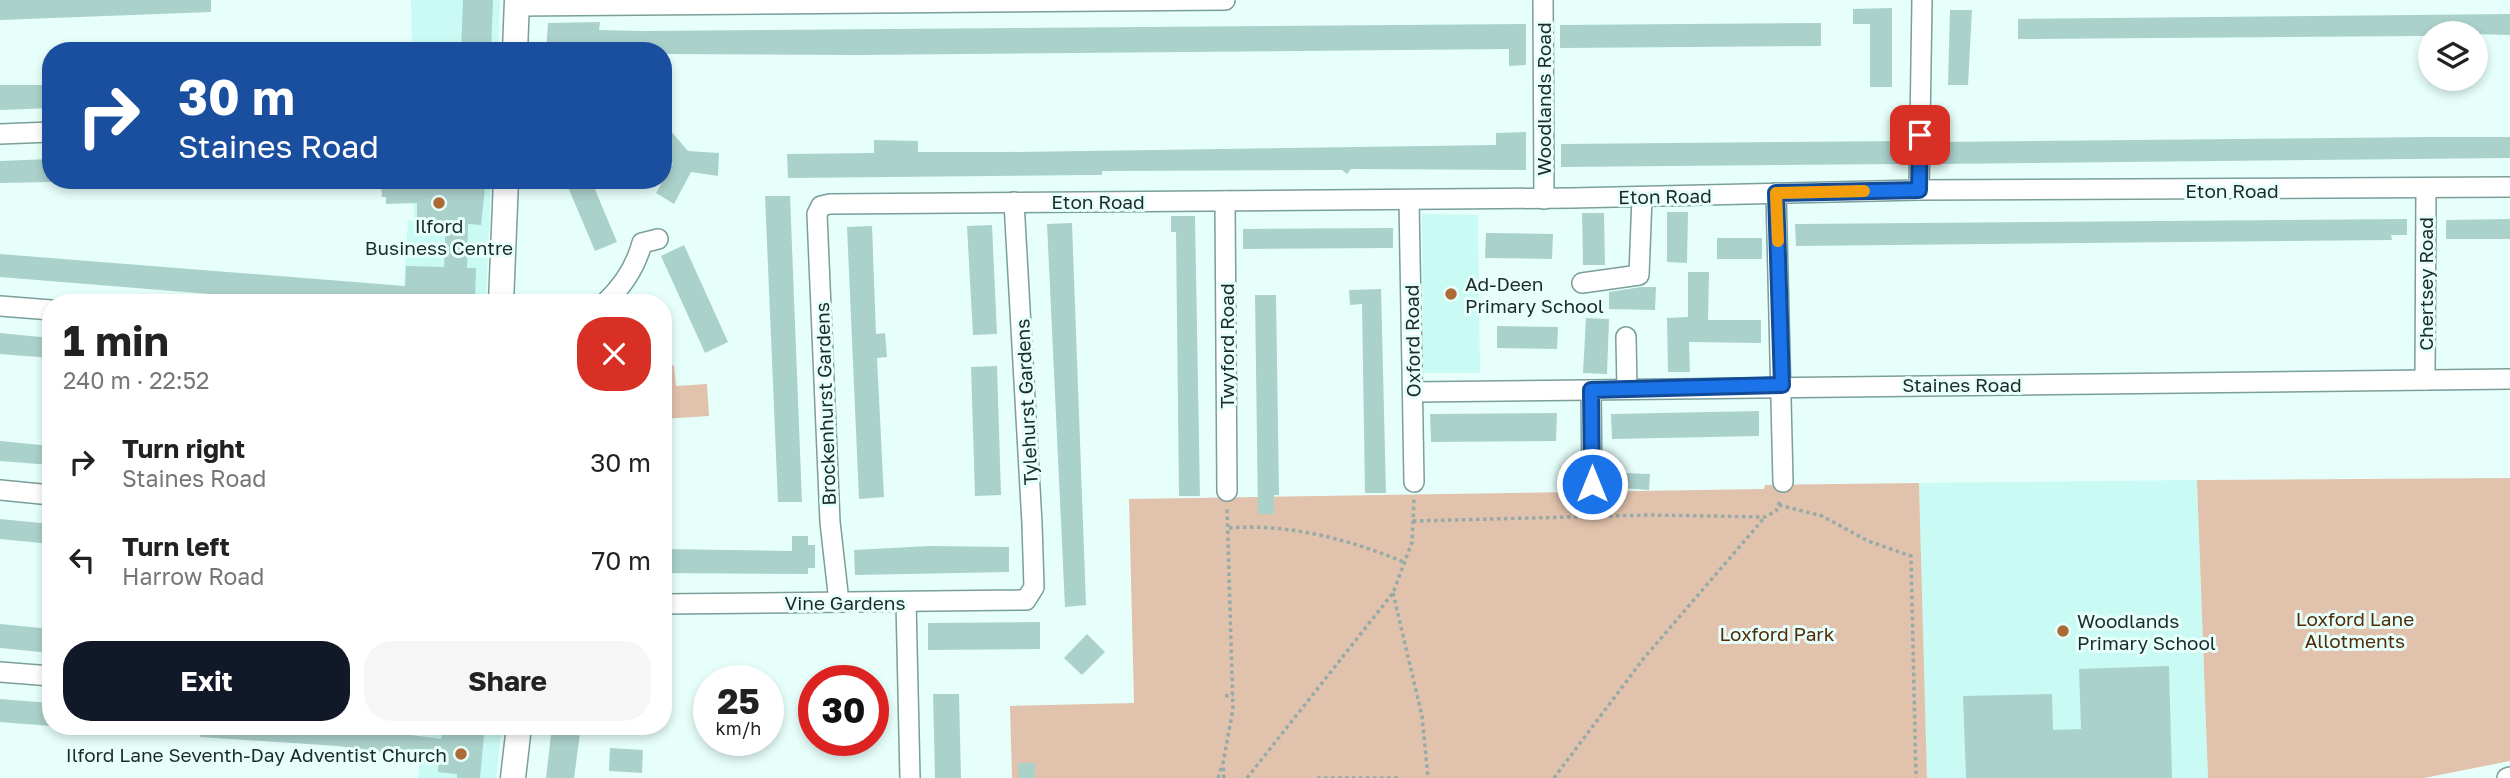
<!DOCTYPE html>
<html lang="en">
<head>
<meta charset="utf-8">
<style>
  body { margin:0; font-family:"Golos Text",sans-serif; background:#f6f6f6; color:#222; height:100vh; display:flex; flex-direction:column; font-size:26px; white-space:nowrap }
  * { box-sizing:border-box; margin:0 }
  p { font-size:23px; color:#767676 }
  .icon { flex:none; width:38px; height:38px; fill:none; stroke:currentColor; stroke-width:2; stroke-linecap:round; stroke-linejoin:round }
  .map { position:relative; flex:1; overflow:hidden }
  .side { position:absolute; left:42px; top:294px; width:630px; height:441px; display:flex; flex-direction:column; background:#fff; border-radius:28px; box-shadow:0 4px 10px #0003 }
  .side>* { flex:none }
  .banner { position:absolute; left:42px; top:42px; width:630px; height:147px; border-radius:28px; box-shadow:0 4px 10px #0003; background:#1a4fa0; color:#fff; overflow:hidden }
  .fabs { position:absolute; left:2418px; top:21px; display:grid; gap:14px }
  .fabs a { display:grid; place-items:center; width:70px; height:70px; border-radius:50%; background:#fff; box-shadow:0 4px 10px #0003; font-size:35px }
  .speed { position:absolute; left:693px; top:665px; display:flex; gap:14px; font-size:35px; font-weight:700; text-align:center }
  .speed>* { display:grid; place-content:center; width:91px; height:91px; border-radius:50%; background:#fff; box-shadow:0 4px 10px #0003; line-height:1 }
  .speed small { font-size:18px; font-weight:400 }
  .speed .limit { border:10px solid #d22; background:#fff; color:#111 }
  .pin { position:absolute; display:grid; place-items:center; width:60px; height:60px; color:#fff; margin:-30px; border-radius:14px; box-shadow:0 4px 10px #0006 }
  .me { position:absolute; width:77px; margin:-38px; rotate:0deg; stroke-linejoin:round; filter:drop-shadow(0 0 5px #0008) }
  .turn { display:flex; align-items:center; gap:24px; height:147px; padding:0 21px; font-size:32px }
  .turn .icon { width:91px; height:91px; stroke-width:2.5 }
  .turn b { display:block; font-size:49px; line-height:60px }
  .round { display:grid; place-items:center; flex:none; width:74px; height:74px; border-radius:28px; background:#f6f6f6 }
  .headline { display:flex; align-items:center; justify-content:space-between; height:119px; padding:0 21px }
  h1 { font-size:42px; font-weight:700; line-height:52px }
  .button { display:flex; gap:14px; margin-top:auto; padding:14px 21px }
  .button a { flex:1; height:80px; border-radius:28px; background:#111827; color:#fff; font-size:28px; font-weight:700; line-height:80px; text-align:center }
  .button a+a { background:#f6f6f6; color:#222 }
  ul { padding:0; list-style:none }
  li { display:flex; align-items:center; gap:21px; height:98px; padding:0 21px }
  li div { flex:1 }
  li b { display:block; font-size:26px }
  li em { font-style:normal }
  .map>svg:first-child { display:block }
  .built { fill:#c9fbf4 }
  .green { fill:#e1c2ac }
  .building { fill:#abd1cb }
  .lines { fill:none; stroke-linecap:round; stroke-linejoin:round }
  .minor-casing { stroke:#7a9e99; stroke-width:22 }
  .major-casing { stroke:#7a9e99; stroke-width:27 }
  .path { stroke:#96aba8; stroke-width:3.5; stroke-dasharray:3.5 3.5; stroke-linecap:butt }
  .minor { stroke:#fff; stroke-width:19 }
  .major { stroke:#fff; stroke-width:24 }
  .route-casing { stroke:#114b97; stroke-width:18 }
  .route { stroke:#1a73e8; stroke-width:12 }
  .slow { stroke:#f59e0b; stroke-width:12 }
  .poi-dot { fill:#ac6b35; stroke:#e7fffb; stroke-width:2.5 }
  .labels { text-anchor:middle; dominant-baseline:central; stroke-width:6; stroke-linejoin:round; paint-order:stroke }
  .street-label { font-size:19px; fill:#1c2b29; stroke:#e7fffb }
  .poi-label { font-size:19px; fill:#1c2b29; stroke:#e7fffb; text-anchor:start }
  .park-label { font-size:19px; fill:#532b06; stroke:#e7fffb }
</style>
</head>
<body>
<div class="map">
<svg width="2510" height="778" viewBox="0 0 2510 778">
  <rect width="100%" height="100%" fill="#e7fffb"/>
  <g class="built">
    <path d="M411,0h89l-2,51h-86z"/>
    <path d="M413,180h78l-5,123h-83l5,-83 6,1z"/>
    <path d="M1422,214l56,1 2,158h-57z"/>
    <path d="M2197,480l11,298h-281l-8,-295z"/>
    <path d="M424,726h78l-6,52h-78z"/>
  </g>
  <g class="green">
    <path d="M663,362l11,4 2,20 31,-2 2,32 -46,3z"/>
    <path d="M2510,478v283l-86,17h-216l-11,-298z"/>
    <path d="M1919,483l8,295h-915l-2,-72 124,-3 -5,-204 635,-10 1,-4z"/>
  </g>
  <g class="building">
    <path d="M0,0h211v12l-211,8z"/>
    <path d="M463,0h30l-2,51h-30z"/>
    <path d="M1892,8v79h-22v-63h-17v-15z"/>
    <path d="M1950,10h22l-4,75h-20z"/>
    <path d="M2510,14v21l-79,-2 -8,3 -405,3v-20z"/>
    <path d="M600,22l-1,8 42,1 885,-7v41l-17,1v-17l-650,6 -196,-1v-3h-58v-4l-31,-1v5h-28l2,-28z"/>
    <path d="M1821,23v23l-261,2v-23z"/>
    <path d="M0,85h51v23l-51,2z"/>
    <path d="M663,122l25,29 31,2 -1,23 -27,-4 -17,32 -18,-11 17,-29 -10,-11z"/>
    <path d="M1526,132v38l-175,-1 -4,5 -5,-4 -240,1v4h-15l-299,3 -1,-24 87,-1v-13l44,1v11h90l488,-7v-12z"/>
    <path d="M2431,137h79v21l-575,6v-22z"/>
    <path d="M1902,141v23l-341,3v-23z"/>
    <path d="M51,159v23l-51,1v-22z"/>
    <path d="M381,180h105l-5,45 -13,-1 -1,44h9l-1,35h-156l-319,-26v-23l405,32 1,-20 38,1 2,-46 -29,1v-19l-31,1v-7h-4z"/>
    <path d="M565,180h26l26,62 -22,9z"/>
    <path d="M765,196h25l12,306h-24z"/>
    <path d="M1667,212h21l-1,51 -20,-1z"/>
    <path d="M1582,213h22l1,52h-22z"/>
    <path d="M1171,216h24l5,280h-21l-3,-264h-5z"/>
    <path d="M2407,219v16h-16l1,5 -596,6 -1,-22z"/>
    <path d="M2510,219v20h-64v-19z"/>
    <path d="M1072,223l14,382 -21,2 -18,-383z"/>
    <path d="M992,225l5,109 -24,1 -6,-109z"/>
    <path d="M872,226l4,108 9,-1 2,24 -10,1 7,139 -25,2 -12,-272z"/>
    <path d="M1393,228v20l-150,1v-20z"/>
    <path d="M1486,233l67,1 -1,25 -67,-1z"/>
    <rect x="1717" y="238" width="45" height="21"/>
    <path d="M684,245l44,97 -23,11 -44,-97z"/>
    <path d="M1688,272h21l-1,48h53v23l-72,-1 1,30h-22l-1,-54 21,-1z"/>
    <path d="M1641,287h15l-1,23 -46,-1v-17z"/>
    <path d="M1381,289l5,204h-21l-3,-189 -12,1 -1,-15z"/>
    <path d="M1255,295h21l3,200h-5v19h-16z"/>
    <path d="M1586,318l23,1 -2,55 -24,-1z"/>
    <path d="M1497,326l61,1 -1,22 -60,-1z"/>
    <path d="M0,333l51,5v20l-51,-4z"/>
    <path d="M997,366l4,129 -26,1 -4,-129z"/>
    <path d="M1759,411v25l-147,3 -1,-25z"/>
    <path d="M1557,413l-1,28 -125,1 -1,-28z"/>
    <path d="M0,441l51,5v19l-51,-4z"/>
    <path d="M1622,473l28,1 -1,16 -28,-2z"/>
    <path d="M0,519l51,5v20l-51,-5z"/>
    <path d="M792,536h16v9h7v23h-7v6l-145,-1v-24l129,2z"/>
    <path d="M929,546l80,1v25l-154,3 -1,-25z"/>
    <path d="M1040,622v27l-112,1v-27z"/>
    <path d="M0,624l51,5v24l-51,-5z"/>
    <path d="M1087,634l18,18 -23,23 -18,-17z"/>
    <path d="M2169,666l3,112h-206l-3,-82 89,-2 1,36 28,-1 -2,-60z"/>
    <path d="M933,694h26l2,84h-26z"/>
    <path d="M0,699l51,4v23l-51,-4z"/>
    <path d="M200,726h146l95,13 1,-8 42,4 -4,43h-23v-4l-19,-2 1,-12 -101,-14 -138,-9z"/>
    <path d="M552,726h29l-7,52h-28z"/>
    <path d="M610,748l33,2 -1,23 -33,-2z"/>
    <path d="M1018,763h17v15h-16z"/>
  </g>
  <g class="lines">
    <g class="minor-casing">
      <g id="minor">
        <path d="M1543,0l1,199"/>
        <path d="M517,6l708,-6"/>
        <path d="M0,134l51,-2"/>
        <path d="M1919,190l3,-190"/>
        <path d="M1776,193l7,289"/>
        <path d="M1409,200l5,282"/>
        <path d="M1225,201l2,290"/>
        <path d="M1582,283l57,-8 3,-78"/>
        <path d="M605,303c18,-17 31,-37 37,-60l16,-4"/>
        <path d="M0,306l51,4"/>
        <path d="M1626,337l1,52"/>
        <path d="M2425,380l1,-191"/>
        <path d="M1591,390l1,94"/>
        <path d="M1413,392l1097,-13"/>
        <path d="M0,490l51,5"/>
        <path d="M839,602l-9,-80 -13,-308 4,-8 9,-2 742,-6 347,-8 591,-3"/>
        <path d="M906,602l4,176"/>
        <path d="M663,604l363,-4 8,-13 -2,-63 -18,-322"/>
        <path d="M0,672l51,4"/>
        <path d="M2507,778l3,-1"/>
      </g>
    </g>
    <g class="major-casing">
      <g id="major">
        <path d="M515,51l2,-51"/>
        <path d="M501,303l5,-123"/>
        <path d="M513,778l6,-52"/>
      </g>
    </g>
    <g class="path">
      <path d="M1779,505l43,11 46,25 43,15 5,222"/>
      <path d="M1413,521l237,-6 115,2 11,-6 4,-10"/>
      <path d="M1229,528c59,-5 123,12 177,35"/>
      <path d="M1393,593l29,123 6,62"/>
      <path d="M1225,696l8,-1"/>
      <path d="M1218,778l4,-13"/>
      <path d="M1224,778l-1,-15 10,-54 -6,-202"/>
      <path d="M1247,778l146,-185 19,-51 2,-43"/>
      <path d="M1317,778h82"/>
      <path d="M1554,778l90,-120 121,-141"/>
    </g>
    <use href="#minor" class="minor"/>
    <use href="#major" class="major"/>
  </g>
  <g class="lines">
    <g class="route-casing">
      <path id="route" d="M1592,484l-1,-94 191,-5 -6,-192 143,-3 1,-55"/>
    </g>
    <use href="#route" class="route"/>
    <path class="slow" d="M1778,241l-2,-48 88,-2"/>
  </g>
  <g class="poi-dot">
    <circle cx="439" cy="203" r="7"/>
    <circle cx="1451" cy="294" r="7"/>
    <circle cx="2063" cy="631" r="7"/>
    <circle cx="461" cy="754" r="7"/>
  </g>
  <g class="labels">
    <g class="street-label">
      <text transform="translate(1543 99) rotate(-90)">Woodlands Road</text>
      <text x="2232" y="190">Eton Road</text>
      <text transform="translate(1665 196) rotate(-1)">Eton Road</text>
      <text x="1098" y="201">Eton Road</text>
      <text transform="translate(2425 284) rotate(-90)">Chertsey Road</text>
      <text transform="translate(1412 341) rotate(-91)">Oxford Road</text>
      <text transform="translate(1226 346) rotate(-90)">Twyford Road</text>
      <text x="1962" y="384">Staines Road</text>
      <text transform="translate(1026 402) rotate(-93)">Tylehurst Gardens</text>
      <text transform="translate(825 404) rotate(-92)">Brockenhurst Gardens</text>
      <text x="845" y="602">Vine Gardens</text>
    </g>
    <g class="poi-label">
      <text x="439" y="225" text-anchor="middle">Ilford<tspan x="439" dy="22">Business Centre</tspan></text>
      <text x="1465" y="283">Ad-Deen<tspan x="1465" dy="22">Primary School</tspan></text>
      <text x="2077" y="620">Woodlands<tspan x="2077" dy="22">Primary School</tspan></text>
      <text x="447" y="754" text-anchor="end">Ilford Lane Seventh-Day Adventist Church</text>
    </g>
    <g class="park-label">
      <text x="2355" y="618">Loxford Lane<tspan x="2355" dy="22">Allotments</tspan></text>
      <text x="1777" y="633">Loxford Park</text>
    </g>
  </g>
</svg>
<div class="fabs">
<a><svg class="icon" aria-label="layers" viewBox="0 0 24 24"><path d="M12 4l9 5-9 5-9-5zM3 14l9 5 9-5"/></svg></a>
</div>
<div class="speed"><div>25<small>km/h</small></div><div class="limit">30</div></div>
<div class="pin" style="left:1920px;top:135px;background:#d93025"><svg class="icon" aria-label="arrive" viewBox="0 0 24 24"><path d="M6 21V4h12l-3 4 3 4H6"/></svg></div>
<svg class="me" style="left:1592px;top:484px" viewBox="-20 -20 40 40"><circle r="17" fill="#1a73e8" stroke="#fff" stroke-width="3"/><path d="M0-11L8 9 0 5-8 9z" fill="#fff"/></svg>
<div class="banner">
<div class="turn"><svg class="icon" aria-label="right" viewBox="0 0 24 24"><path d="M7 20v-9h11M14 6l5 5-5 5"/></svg><div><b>30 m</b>Staines Road</div></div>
</div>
<section class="side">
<div class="headline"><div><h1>1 min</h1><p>240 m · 22:52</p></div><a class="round" style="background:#d93025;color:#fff"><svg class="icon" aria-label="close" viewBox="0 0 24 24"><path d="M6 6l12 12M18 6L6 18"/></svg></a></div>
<ul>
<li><svg class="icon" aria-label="right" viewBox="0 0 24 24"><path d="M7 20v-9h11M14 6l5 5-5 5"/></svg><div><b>Turn right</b><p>Staines Road</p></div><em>30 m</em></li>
<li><svg class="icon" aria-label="left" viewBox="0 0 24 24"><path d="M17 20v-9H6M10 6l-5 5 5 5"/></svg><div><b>Turn left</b><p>Harrow Road</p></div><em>70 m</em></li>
</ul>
<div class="button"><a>Exit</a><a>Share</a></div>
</section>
</div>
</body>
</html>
